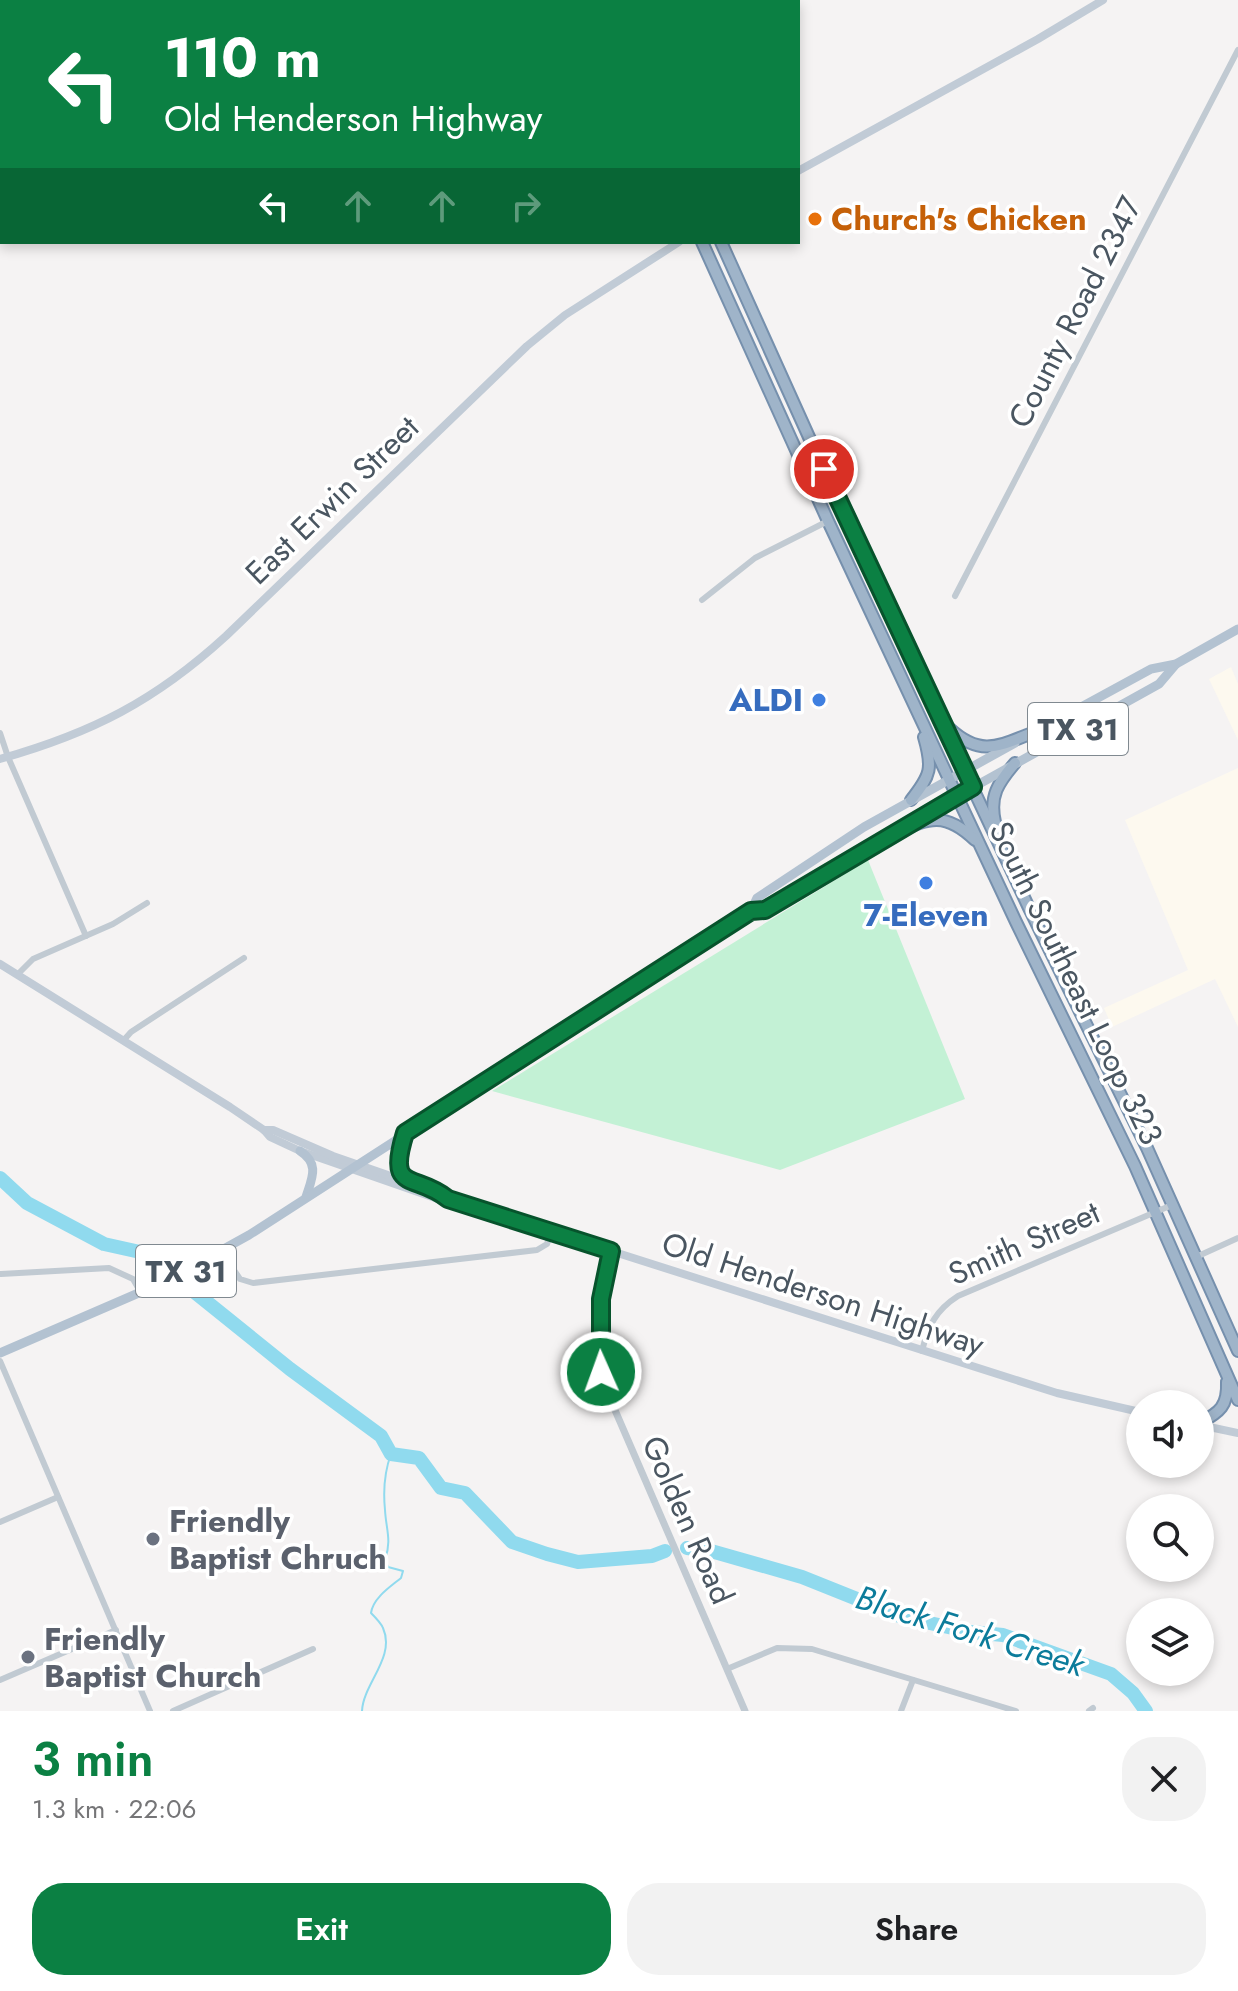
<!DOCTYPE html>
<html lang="en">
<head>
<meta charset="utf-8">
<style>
  body { margin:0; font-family:Jost,sans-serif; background:#f2f2f2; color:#202124; height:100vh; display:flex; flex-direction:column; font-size:30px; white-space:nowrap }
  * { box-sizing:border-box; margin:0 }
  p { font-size:26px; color:#757577 }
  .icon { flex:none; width:44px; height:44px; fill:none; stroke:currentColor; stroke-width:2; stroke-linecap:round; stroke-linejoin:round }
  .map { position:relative; height:1711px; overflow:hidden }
  .drawer { display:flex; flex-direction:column; background:#fff; flex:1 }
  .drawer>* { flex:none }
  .guide { position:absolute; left:0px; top:0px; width:800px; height:244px; box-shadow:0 4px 12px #0003; background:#0b8043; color:#fff; overflow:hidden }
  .buttons { position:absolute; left:1126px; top:1390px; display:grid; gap:16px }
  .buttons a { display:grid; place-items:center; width:88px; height:88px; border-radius:50%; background:#fff; box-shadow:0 4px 12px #0003; font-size:40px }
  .pin { position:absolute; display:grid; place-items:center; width:68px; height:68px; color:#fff; margin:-34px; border:4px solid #fff; border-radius:50%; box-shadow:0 2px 8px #0007 }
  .me { position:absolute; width:88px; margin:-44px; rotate:358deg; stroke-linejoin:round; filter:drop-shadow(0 0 6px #0008) }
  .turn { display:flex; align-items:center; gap:28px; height:168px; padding:0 32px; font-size:36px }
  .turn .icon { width:104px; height:104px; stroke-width:2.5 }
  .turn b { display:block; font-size:56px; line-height:68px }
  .lanes { display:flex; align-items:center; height:76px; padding:0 32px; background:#0003; justify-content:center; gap:40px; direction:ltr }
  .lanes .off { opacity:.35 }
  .round { display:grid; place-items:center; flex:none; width:84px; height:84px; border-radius:32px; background:#f2f2f2 }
  .summary { display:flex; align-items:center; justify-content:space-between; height:136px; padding:0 32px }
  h1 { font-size:48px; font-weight:600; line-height:60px; color:#0b8043 }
  .cta { display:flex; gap:16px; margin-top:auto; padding:16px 32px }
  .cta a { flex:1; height:92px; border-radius:32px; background:#0b8043; color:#fff; font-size:32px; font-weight:600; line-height:92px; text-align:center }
  .cta a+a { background:#f2f2f2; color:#202124 }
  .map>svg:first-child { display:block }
  .commercial { fill:#fdf9ef }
  .green { fill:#c3f1d5 }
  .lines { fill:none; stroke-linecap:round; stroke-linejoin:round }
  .stream { stroke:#90daee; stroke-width:2 }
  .river { stroke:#90daee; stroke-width:14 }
  .trunk-casing { stroke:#7690ad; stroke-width:14 }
  .minor { stroke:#c1cad2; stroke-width:6 }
  .tertiary { stroke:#c1cad2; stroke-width:7 }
  .secondary { stroke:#c1cbd6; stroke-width:8 }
  .primary { stroke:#b3c2d1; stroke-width:9 }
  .trunk { stroke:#9fb4c9; stroke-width:10 }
  .route-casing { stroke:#07532c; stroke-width:20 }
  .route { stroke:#0b8043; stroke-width:14 }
  .food-dot { fill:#e8710a; stroke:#fff; stroke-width:3 }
  .shop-dot { fill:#3f7fe0; stroke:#fff; stroke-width:3 }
  .worship-dot { fill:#6b7280; stroke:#fff; stroke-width:3 }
  .labels { text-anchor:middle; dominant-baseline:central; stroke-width:7; stroke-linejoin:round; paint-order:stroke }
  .shield { fill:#fff; stroke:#808990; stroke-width:2 }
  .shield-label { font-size:30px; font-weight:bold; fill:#4a5661 }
  .food-label { font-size:32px; font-weight:bold; fill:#c56008; stroke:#fff; text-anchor:start }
  .street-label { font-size:32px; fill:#4a5661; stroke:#fff }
  .shop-label { font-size:32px; font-weight:bold; fill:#366cbe; stroke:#fff; text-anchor:end }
  .worship-label { font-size:32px; font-weight:bold; fill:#5b616d; stroke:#fff; text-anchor:start }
  .water-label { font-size:34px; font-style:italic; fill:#0c7c9b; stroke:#fff }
</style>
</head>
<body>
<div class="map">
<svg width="1238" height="1711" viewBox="0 0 1238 1711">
  <rect width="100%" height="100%" fill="#f5f3f3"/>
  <g class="commercial">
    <path d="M1231,667l7,17v56l-29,-61z"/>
    <path d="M1238,768v259l-23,-48 -103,48 -8,-19 84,-38 -63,-150z"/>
  </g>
  <path class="green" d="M868,860l97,239 -185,71 -288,-79z"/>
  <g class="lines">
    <path class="stream" d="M362,1711c1,-27 34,-54 21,-83 -2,-5 -8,-11 -12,-15 2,-15 19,-26 30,-35l2,-7 -15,-4 -3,-8c7,-18 1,-30 0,-49 -2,-20 -1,-37 6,-56"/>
    <g class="river">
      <path d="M0,1178l27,25 77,41 36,8 13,8"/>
      <path d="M192,1290l98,79 91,67 10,18 28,4 22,30 24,5 47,49 35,12 31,8 74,-6 13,-5"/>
      <path d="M687,1548l24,3 91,26 100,40 69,15 32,3 108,39 22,19 13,18"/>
    </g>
    <g class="trunk-casing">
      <g id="trunk">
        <path d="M582,0l1,2"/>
        <path d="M602,0l1,2"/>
        <path d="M702,242l126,279 188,401 119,244 103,234"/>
        <path d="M721,242l106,235 202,431 118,240 91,203"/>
        <path d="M950,729c32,29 50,16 85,3"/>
        <path d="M911,800c20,-25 22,-32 13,-63"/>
        <path d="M995,822c-6,-26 3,-39 20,-59"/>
        <path d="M884,838c39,-16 56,-32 91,2"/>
        <path d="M1200,1423c20,-11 28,-17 27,-41"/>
      </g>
    </g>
    <g class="minor">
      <path d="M955,596l283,-546"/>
      <path d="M702,600l53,-42 73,-37"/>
      <path d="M0,733l8,24 78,179"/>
      <path d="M17,975l16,-16 80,-35 34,-21"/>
      <path d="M123,1041l8,-9 113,-74"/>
      <path d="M221,1251l19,28 13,4 284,-33 10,-6 4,-12"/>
      <path d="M1196,1257l42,-19"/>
      <path d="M1,1274l108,-6 24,11 8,14"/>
      <path d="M922,1351c6,-25 14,-41 36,-55l214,-91"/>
      <path d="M0,1361l150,350"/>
      <path d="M0,1522l58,-25"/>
      <path d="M727,1669l50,-21 35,1 204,62"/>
      <path d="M0,1680l116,-50"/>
      <path d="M173,1711l140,-62"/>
      <path d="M901,1711l12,-31"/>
      <path d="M1089,1711l4,-3"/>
    </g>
    <g class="tertiary">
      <path d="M229,2l4,-2"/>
      <path d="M0,132l2,-2"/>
      <path d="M611,1251c-11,41 -17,87 -9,129l143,331"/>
    </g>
    <g class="secondary">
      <path d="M798,171l240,-132 65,-39"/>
      <path d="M0,759c92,-26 155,-58 226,-123l301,-290 38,-31 114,-73"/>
      <path d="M0,964l230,143 34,23 6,7 30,14 138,48h10l609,194 83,19"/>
      <path d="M264,1130h9l60,26 107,37 7,6"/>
      <path d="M1200,1425l38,8"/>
    </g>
    <g class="primary">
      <path d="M1028,736l123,-67 25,-5 62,-35"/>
      <path d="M909,823l250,-139 17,-20"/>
      <path d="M751,911l6,-13 107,-71 151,-84"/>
      <path d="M405,1133c-9,29 -13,33 13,52"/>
      <path d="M300,1151c20,13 12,27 6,46"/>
      <path d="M0,1353l164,-71 85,-47 502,-324 14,-1 125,-75"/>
    </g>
    <use href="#trunk" class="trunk"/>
  </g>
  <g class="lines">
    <g class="route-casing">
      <path id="route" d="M601,1372v-73l10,-48 -163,-52c-33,-27 -62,-5 -43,-66l346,-222 14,-1 208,-123 -149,-318"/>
    </g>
    <use href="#route" class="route"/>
  </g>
  <circle class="food-dot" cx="815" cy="219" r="8"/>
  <g class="shop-dot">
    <circle cx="819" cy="700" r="8"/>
    <circle cx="926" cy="883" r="8"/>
  </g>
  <g class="worship-dot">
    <circle cx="153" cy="1539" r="8"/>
    <circle cx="28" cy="1657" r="8"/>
  </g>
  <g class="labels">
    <g class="shield">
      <rect x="1028" y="703" width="100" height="52" rx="6"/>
      <rect x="136" y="1245" width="100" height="52" rx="6"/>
    </g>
    <g class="shield-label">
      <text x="1078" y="729">TX 31</text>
      <text x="186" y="1271">TX 31</text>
    </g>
    <g class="food-label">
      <text x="831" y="219">Church's Chicken</text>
    </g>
    <g class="street-label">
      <text transform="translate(1075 312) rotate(-63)">County Road 2347</text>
      <text transform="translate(332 500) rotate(-44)">East Erwin Street</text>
      <text transform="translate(1076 983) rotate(64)">South Southeast Loop 323</text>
      <text transform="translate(1024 1243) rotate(-24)">Smith Street</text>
      <text transform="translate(823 1294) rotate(18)">Old Henderson Highway</text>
      <text transform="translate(688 1520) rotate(66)">Golden Road</text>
    </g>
    <g class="shop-label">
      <text x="803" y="700">ALDI</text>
      <text x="926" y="915" text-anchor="middle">7-Eleven</text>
    </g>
    <g class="worship-label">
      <text x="169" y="1521">Friendly<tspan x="169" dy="37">Baptist Chruch</tspan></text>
      <text x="44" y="1639">Friendly<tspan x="44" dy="37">Baptist Church</tspan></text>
    </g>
    <g class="water-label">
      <text transform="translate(970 1631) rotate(17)">Black Fork Creek</text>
    </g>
  </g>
</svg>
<div class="buttons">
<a><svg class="icon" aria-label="sound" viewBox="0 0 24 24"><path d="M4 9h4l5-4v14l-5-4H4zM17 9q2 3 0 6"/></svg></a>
<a><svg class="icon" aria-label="search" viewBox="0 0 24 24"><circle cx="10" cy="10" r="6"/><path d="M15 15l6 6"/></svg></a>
<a><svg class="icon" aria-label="layers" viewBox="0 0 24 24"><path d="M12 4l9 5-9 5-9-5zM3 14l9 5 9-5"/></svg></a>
</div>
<div class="pin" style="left:824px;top:469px;background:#d93025"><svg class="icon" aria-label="arrive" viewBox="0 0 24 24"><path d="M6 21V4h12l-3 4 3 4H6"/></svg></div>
<svg class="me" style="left:601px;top:1372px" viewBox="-20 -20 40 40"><circle r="17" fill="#0b8043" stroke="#fff" stroke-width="3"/><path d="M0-11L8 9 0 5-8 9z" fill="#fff"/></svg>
<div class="guide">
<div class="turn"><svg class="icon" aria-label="left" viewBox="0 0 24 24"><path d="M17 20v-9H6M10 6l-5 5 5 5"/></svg><div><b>110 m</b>Old Henderson Highway</div></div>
<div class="lanes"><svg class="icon" aria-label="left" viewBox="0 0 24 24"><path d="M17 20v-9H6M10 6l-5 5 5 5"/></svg><svg class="icon off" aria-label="ahead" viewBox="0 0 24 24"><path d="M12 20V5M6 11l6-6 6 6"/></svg><svg class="icon off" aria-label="ahead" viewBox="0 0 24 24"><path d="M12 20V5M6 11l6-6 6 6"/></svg><svg class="icon off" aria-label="right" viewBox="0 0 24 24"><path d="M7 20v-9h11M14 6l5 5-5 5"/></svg></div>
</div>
</div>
<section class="drawer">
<div class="summary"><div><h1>3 min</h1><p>1.3 km · 22:06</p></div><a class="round"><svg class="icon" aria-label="close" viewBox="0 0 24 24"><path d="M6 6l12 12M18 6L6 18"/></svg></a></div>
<div class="cta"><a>Exit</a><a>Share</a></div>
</section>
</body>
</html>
